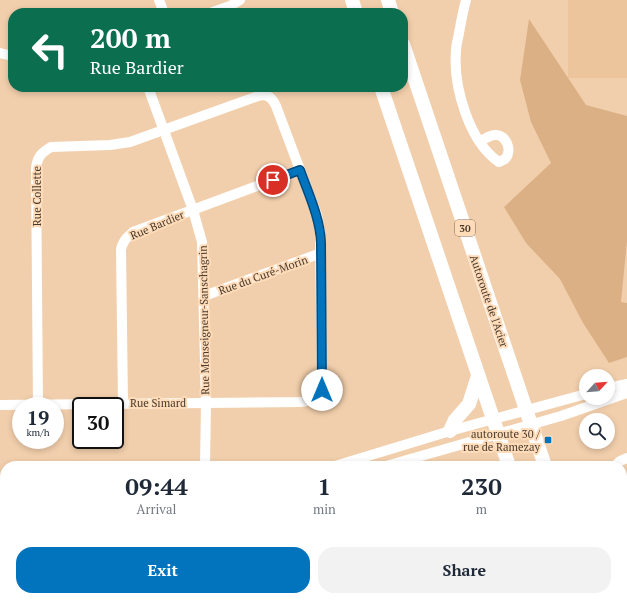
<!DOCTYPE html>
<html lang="en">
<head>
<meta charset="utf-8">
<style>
  body { margin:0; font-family:"PT Serif",serif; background:#f2f2f3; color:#1f2937; height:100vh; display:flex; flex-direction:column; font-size:15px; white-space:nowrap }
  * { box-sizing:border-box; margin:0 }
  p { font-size:13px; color:#747a83 }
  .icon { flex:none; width:22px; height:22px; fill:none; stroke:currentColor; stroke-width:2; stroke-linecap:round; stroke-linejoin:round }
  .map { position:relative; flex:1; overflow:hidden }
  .side { position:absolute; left:0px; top:461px; width:627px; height:140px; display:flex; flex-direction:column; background:#fff; border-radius:16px 16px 0 0; box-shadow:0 2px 6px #0003 }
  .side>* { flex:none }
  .hud { position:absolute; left:8px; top:8px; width:400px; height:84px; border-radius:16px; box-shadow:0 2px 6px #0003; background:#0b6e4f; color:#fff; overflow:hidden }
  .needle { width:26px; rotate:64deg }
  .tools { position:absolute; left:579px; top:369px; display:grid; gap:8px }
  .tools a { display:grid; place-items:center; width:36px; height:36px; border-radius:50%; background:#fff; box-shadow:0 2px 6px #0003; font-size:20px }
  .speed { position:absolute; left:12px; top:397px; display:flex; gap:8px; font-size:20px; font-weight:700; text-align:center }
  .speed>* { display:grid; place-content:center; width:52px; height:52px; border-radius:50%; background:#fff; box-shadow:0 2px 6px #0003; line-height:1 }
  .speed small { font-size:10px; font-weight:400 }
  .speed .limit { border:2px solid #111; border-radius:6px; background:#fff; color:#111 }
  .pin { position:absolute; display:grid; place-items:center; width:34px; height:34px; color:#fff; margin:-17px; border:2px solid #fff; border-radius:50%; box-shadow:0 1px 4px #0007 }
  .me { position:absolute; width:44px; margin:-22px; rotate:0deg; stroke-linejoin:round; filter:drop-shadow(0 0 3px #0008) }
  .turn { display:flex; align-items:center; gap:14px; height:84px; padding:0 16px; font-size:18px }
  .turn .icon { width:52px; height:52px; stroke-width:2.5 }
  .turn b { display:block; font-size:28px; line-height:34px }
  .eta { display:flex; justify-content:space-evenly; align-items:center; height:68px; text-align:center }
  .eta b { font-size:24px; font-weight:800; line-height:28px }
  .cta { display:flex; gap:8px; margin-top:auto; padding:8px 16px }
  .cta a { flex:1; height:46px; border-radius:16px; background:#0274be; color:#fff; font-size:16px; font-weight:800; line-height:46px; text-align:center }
  .cta a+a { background:#f2f2f3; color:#1f2937 }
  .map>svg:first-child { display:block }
  .built { fill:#edc59c }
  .green { fill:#dab084 }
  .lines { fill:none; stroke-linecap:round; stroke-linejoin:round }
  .minor { stroke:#fff; stroke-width:10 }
  .highway { stroke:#fff; stroke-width:14 }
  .route-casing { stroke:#014b7c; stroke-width:10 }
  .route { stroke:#0274be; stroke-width:7 }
  .poi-dot { fill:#0274be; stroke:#ffdcb9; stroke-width:1.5 }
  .labels { text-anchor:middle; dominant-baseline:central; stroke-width:4; stroke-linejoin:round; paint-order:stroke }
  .shield { fill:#ffdcb9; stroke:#7f6b56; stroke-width:1 }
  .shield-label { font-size:10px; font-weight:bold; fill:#483a2c }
  .street-label { font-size:11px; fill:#483a2c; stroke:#ffdcb9 }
  .poi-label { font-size:11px; fill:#483a2c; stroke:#ffdcb9; text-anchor:end }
</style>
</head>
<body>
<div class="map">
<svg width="627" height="601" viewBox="0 0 627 601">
  <rect width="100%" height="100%" fill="#f2cfac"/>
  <g class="built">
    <rect x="568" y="0" width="59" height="78"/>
    <path d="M305,596h201l2,5h-203z"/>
  </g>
  <path class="green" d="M529,19l57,86 41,11v125l-6,61 6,1v54l-18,6 -26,-40 -23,-44 -34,-36 -22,-36 47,-44 -20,-41 -11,-42z"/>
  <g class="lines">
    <g class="minor">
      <path d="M159,0l5,13"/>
      <path d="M466,0c-3,11 -5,22 -7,33 -1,6 -3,12 -3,18 -3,35 13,91 43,111 2,-1 4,-2 6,-3 8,-8 1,-25 -10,-24 -5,0 -10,4 -15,6"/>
      <path d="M210,13l20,-7 10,-6"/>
      <path d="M0,53l13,3"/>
      <path d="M148,87l45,123 9,32 4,161 -1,63"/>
      <path d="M204,296l117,-43"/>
      <path d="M608,388l19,-4"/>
      <path d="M123,403l-2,-154c2,-8 6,-12 12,-17l167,-62"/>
      <path d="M0,405l300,-3 15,-2 7,-10 -2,-158 -3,-17 -41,-109c-4,-8 -7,-11 -15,-11l-131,47 -20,3 -59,2c-10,6 -14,10 -15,22l2,236"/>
      <path d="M335,466l115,-35 136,-37"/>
      <path d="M386,466l175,-50 66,-23"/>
      <path d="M615,466l5,-5 7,-3"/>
      <path d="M0,494h5"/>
      <path d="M622,503l5,14"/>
      <path d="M0,511h5"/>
      <path d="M317,596l1,5"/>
      <path d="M440,596v5"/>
      <path d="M536,596l2,5"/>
    </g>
    <g class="highway">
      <path d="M352,0l4,13"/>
      <path d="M388,0l4,13"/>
      <path d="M403,44l142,422"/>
      <path d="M381,87l128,379"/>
      <path d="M450,431l5,-11 14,-16 9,-28"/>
      <path d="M553,596l1,5"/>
      <path d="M585,596l1,5"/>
    </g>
  </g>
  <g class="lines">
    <g class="route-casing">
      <path id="route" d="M273,180l27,-10c8,23 20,47 21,73l1,147"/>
    </g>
    <use href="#route" class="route"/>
  </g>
  <rect class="poi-dot" x="544" y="436" width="8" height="8" rx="2"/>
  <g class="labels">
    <rect class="shield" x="455" y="220" width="20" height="16" rx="3"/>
    <g class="shield-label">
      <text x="465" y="228">30</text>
    </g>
    <g class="street-label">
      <text transform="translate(37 196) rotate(-90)">Rue Collette</text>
      <text transform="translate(157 225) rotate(-23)">Rue Bardier</text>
      <text transform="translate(263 275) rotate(-20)">Rue du Curé-Morin</text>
      <text transform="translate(489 301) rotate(71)">Autoroute de l'Acier</text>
      <text transform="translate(204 320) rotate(-91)">Rue Monseigneur-Sanschagrin</text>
      <text x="158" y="403">Rue Simard</text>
    </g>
    <g class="poi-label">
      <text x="540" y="434">autoroute 30 /<tspan x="540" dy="13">rue de Ramezay</tspan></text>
    </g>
  </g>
</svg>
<div class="tools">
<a><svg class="needle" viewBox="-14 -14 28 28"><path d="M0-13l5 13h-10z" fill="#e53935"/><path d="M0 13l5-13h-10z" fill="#747a83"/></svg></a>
<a><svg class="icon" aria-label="search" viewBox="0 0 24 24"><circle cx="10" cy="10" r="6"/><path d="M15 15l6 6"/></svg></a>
</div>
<div class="speed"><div>19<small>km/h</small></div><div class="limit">30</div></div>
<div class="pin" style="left:273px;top:180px;background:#d93025"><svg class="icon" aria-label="arrive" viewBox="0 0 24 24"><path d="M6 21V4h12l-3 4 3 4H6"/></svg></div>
<svg class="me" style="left:322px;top:390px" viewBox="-20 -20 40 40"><circle r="19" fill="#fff"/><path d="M0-13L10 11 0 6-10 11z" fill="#0274be"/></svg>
<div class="hud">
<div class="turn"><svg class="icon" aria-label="left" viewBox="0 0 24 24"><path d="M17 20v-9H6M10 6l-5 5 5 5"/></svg><div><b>200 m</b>Rue Bardier</div></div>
</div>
<section class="side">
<div class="eta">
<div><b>09:44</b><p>Arrival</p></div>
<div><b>1</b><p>min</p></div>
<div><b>230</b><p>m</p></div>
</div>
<div class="cta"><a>Exit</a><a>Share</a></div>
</section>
</div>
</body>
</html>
